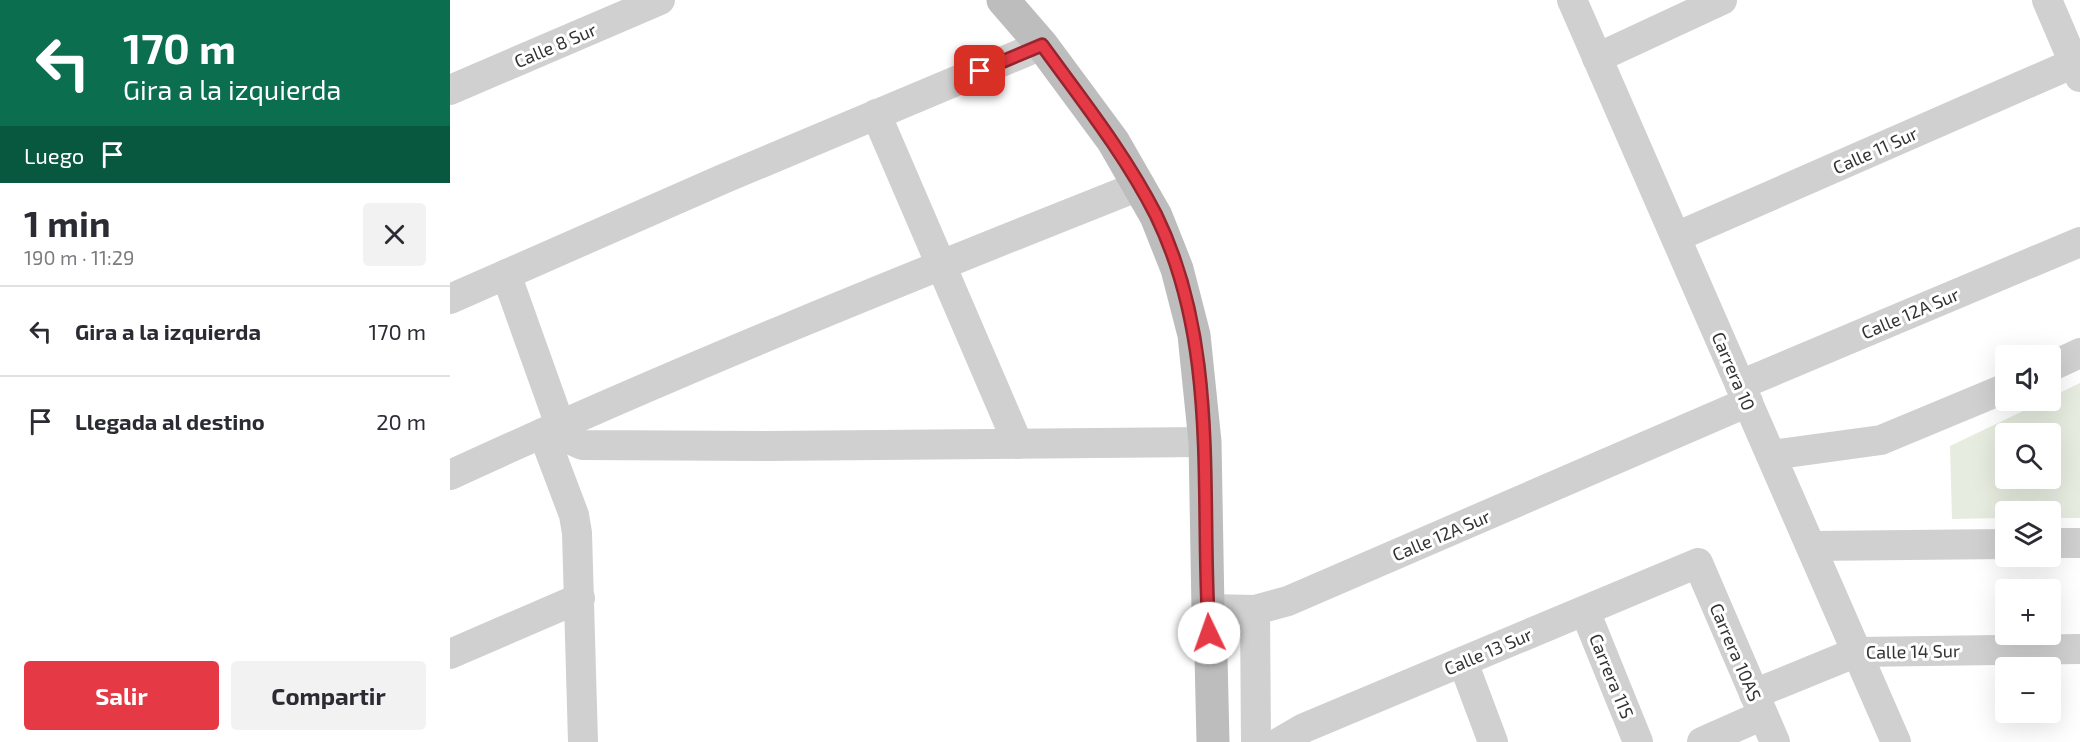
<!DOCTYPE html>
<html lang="es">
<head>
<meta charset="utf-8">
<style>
  body { margin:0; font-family:"Exo 2",sans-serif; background:#f2f2f3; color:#2b2b33; height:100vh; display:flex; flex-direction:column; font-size:22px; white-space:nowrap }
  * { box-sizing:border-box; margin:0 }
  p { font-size:20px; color:#7c7c81 }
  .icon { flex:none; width:33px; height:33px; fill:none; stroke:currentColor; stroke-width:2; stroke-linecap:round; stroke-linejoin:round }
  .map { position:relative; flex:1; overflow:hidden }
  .drawer { display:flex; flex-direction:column; background:#fff; width:450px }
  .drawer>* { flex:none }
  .guide { background:#0b6e4f; color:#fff; overflow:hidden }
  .fabs { position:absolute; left:1545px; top:345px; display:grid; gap:12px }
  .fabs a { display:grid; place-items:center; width:66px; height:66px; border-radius:6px; background:#fff; box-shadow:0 6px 24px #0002; font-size:30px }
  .pin { position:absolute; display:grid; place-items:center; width:51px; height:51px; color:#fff; margin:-26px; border-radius:12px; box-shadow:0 3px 9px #0006 }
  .me { position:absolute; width:66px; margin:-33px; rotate:357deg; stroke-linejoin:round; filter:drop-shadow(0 0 4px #0008) }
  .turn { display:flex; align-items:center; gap:21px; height:126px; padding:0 24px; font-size:27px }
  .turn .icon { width:78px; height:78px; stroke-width:2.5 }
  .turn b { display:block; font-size:42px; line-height:51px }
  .then { display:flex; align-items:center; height:57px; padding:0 24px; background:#0003; gap:12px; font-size:22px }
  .round { display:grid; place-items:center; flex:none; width:63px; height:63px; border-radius:6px; background:#f2f2f3 }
  .overview { display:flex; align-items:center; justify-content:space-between; height:102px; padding:0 24px }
  h1 { font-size:36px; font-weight:700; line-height:45px }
  .cta { display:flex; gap:12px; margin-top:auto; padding:12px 24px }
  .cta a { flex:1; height:69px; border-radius:6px; background:#e63946; color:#fff; font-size:24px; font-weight:700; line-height:69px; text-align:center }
  .cta a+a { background:#f2f2f3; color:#2b2b33 }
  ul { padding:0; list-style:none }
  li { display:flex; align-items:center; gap:18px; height:90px; padding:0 24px; border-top:2px solid #e1e1e2 }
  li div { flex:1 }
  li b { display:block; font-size:22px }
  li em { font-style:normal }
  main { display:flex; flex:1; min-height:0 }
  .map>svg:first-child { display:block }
  .green { fill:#e6ecdf; fill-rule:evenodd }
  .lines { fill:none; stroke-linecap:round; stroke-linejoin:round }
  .minor { stroke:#d0d0d0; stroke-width:30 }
  .secondary { stroke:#bdbdbd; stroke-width:33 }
  .route-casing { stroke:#96252e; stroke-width:15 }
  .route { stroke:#e63946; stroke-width:10 }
  .labels { text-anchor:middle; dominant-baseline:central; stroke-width:6; stroke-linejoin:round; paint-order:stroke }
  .street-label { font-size:18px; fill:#333; stroke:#fff }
</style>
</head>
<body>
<main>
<section class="drawer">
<div class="guide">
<div class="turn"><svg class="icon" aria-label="left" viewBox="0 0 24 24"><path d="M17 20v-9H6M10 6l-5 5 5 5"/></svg><div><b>170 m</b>Gira a la izquierda</div></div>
<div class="then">Luego<svg class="icon" aria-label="arrive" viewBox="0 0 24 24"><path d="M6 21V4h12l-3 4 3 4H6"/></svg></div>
</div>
<div class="overview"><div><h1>1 min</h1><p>190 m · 11:29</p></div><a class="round"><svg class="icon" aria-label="close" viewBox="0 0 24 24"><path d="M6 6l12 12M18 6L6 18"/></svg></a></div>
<ul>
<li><svg class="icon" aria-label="left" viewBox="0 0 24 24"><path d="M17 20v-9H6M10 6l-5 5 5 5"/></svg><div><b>Gira a la izquierda</b></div><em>170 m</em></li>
<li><svg class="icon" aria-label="arrive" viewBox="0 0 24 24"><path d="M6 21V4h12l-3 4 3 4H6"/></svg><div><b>Llegada al destino</b></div><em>20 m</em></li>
</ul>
<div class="cta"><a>Salir</a><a>Compartir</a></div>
</section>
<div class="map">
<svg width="1630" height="742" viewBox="0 0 1630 742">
  <rect width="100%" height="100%" fill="#fff"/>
  <path class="green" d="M1630,383v135h-29l-1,-6h-44l-1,6 -53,1 -2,-73 94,-45 6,-1 1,-3zM1556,434h44v44h-44z"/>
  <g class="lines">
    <g class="minor">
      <path d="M1122,0l324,742"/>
      <path d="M1597,0l33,77"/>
      <path d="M1147,58l125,-58"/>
      <path d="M0,90l210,-90"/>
      <path d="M426,114l142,330"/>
      <path d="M1226,237l398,-174"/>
      <path d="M56,274l54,151 9,14 13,6 185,1 438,-4"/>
      <path d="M0,299l273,-120 319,-134"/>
      <path d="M1600,367l30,-14"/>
      <path d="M1290,385l340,-143"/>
      <path d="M93,433l31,82 3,18 6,209"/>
      <path d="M1321,455l110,-15 125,-52"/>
      <path d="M0,475c226,-104 457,-197 689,-289"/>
      <path d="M1600,543h30"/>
      <path d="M1361,546l195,-2"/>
      <path d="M758,609l47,1"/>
      <path d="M1135,611l53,131"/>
      <path d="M0,654l130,-56"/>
      <path d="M1013,662l30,80"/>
      <path d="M1304,694l103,-42 223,-3"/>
      <path d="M806,742l-1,-132 33,-9 460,-199"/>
      <path d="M830,742l24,-14 394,-165 77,179"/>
      <path d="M1252,742l61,-27"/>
    </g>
    <path class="secondary" d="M553,0l39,45 71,96 43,75 21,53 17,66 11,107 3,167 3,47 2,86"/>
  </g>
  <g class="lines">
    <g class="route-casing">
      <path id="route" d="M530,71l62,-26c40,55 83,109 114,170 64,131 44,278 53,418"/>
    </g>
    <use href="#route" class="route"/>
  </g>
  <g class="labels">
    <g class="street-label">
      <text transform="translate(105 45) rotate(-23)">Calle 8 Sur</text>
      <text transform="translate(1425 150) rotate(-24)">Calle 11 Sur</text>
      <text transform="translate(1460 313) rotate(-23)">Calle 12A Sur</text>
      <text transform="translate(1284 371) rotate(67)">Carrera 10</text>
      <text transform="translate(991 535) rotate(-23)">Calle 12A Sur</text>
      <text transform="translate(1038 651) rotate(-23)">Calle 13 Sur</text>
      <text transform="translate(1463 651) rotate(-1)">Calle 14 Sur</text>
      <text transform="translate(1286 652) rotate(67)">Carrera 10AS</text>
      <text transform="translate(1162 676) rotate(68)">Carrera 11S</text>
    </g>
  </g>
</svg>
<div class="fabs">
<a><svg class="icon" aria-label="sound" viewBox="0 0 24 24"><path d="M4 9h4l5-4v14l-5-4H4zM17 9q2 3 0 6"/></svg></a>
<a><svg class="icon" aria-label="search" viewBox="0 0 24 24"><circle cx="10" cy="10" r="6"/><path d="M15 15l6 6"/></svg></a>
<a><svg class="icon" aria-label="layers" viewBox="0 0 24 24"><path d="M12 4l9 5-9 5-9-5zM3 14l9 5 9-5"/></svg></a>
<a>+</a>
<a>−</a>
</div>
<div class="pin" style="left:530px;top:71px;background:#d93025"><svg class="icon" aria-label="arrive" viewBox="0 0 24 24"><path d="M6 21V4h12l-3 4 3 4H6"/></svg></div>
<svg class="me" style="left:759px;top:633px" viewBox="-20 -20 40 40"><circle r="19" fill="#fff"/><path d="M0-13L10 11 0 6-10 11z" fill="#e63946"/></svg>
</div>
</main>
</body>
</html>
